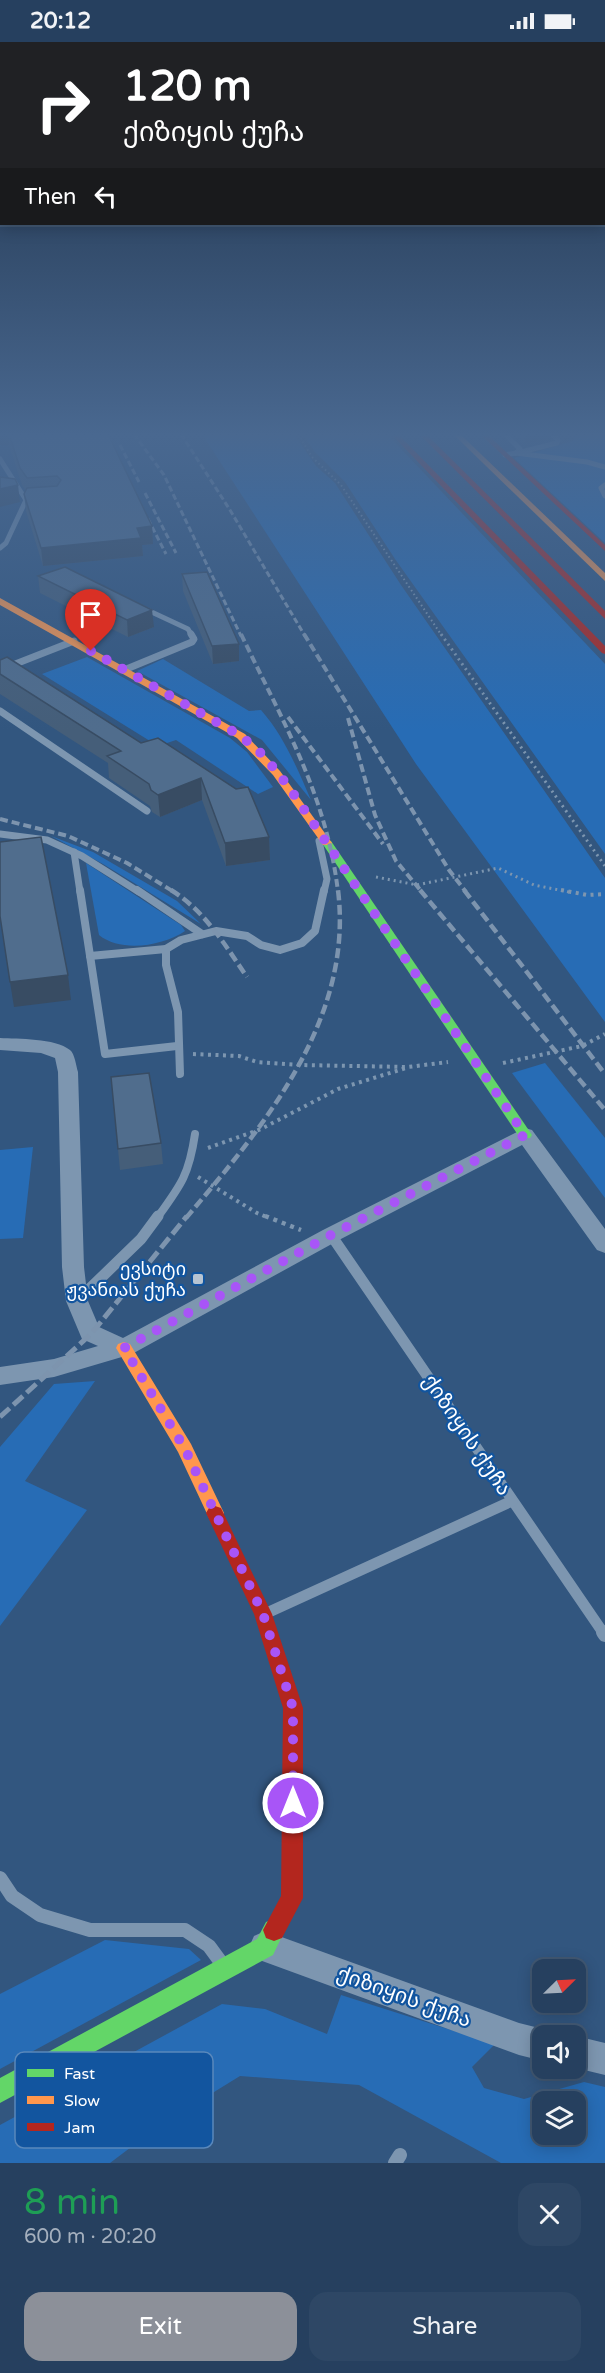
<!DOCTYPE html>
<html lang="en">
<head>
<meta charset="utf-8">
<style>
  body { margin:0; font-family:"Varela Round","Noto Sans Georgian",sans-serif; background:#2e4765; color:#f1f3f6; height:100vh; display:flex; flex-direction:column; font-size:22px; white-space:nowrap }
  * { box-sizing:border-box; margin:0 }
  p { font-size:20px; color:#a4afbd }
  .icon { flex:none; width:33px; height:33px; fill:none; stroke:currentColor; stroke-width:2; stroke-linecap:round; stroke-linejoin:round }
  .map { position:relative; height:2121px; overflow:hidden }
  .drawer { display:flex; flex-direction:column; background:#26405f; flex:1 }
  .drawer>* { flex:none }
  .hud { position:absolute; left:0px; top:0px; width:606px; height:183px; box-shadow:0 3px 15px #0003,0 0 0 2px #425974; background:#202124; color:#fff; overflow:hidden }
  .needle { width:39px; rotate:66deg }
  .controls { position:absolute; left:532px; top:1917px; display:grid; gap:12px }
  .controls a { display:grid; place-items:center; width:54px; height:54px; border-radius:12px; background:#26405f; box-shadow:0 3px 15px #0003,0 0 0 2px #425974; font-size:30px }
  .pin { position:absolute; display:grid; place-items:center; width:51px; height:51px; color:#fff; margin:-62px -26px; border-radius:50% 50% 50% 0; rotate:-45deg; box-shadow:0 0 6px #0007 }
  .pin .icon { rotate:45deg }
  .me { position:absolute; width:66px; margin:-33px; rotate:0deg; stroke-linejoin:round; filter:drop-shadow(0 0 4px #0008) }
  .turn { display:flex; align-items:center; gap:21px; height:126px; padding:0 24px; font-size:27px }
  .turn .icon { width:78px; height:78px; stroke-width:2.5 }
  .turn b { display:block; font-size:42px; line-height:51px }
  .then { display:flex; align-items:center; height:57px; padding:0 24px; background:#0003; gap:12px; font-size:22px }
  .round { display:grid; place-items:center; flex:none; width:63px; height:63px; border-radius:18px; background:#2e4765 }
  .head { display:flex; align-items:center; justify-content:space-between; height:102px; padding:0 24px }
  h1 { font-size:36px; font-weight:600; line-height:45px; color:#1e9e55 }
  .button { display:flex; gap:12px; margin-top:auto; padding:12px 24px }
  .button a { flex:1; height:69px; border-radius:18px; background:#8c9099; color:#fff; font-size:24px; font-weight:600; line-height:69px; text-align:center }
  .button a+a { background:#2e4765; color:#f1f3f6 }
  .status { display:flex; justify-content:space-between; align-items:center; height:42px; padding:0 30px; background:#26405f; direction:ltr }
  .status svg { height:16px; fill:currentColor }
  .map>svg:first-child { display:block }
  .green { fill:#276cb5; fill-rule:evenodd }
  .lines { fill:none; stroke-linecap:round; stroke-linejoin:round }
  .path-far3 { stroke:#7d96b0; stroke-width:2; stroke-dasharray:1.5 3; stroke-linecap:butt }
  .path-far2 { stroke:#7d96b0; stroke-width:3; stroke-dasharray:2 4; stroke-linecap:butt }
  .path-far1 { stroke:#7d96b0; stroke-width:4; stroke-dasharray:3 4.5; stroke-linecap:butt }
  .path { stroke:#7d96b0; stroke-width:4.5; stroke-dasharray:4 5; stroke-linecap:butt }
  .lane-far4 { stroke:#7d96b0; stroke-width:5 }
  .lane-far3 { stroke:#7d96b0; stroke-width:7 }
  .lane-far2 { stroke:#7d96b0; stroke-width:8 }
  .lane-far1 { stroke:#7d96b0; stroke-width:11 }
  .lane { stroke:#7d96b0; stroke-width:14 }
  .street { fill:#7d96b0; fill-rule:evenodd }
  .fast { fill:#63d668; fill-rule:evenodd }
  .slow { fill:#ff974d; fill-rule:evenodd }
  .jam { fill:#b3261e; fill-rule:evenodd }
  .rail-far3 { stroke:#7d94ae; stroke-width:3; stroke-dasharray:6 3; stroke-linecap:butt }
  .rail-far2 { stroke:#7d94ae; stroke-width:4; stroke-dasharray:8 4; stroke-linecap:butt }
  .rail-far1 { stroke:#7d94ae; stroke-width:4.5; stroke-dasharray:10 4.5; stroke-linecap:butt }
  .rail { stroke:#7d94ae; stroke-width:5; stroke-dasharray:13 5; stroke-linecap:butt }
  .wall { fill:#455e79 }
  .shaded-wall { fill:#384c63 }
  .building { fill:#506d8d; stroke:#384c63; stroke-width:1.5 }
  .route { stroke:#a855f7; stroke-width:10; stroke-dasharray:0 18 }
  .poi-dot { fill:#b7c4d2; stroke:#12559f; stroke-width:2 }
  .labels { text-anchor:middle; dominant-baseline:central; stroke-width:4.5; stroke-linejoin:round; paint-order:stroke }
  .poi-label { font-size:18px; fill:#fff; stroke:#12559f; text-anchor:end }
  .near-street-label { font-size:21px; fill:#fff; stroke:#12559f }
  .key { fill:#12559f; stroke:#5988bc; stroke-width:1.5 }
  .key-label { font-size:16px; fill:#fff }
</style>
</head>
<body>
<div class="status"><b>20:12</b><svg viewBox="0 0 49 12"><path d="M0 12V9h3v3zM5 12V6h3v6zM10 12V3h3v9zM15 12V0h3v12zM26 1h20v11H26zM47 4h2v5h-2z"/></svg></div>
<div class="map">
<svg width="605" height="2121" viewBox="0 0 605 2121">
  <rect width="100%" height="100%" fill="#32567f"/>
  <g class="green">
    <path d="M202,392h92l22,32 19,17 66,102 204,293v144l-189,-258z"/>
    <path d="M303,392h84l218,230v190l-210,-295 -50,-77 -31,-31z"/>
    <path d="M576,392h29v109l-91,-85 59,-17z"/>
    <path d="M87,615l143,81 17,14 26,35 -15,7 -82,-54 -18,6 -116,-72z"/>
    <path d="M163,617l86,52 12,-1c23,26 36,58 50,90l-49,-60 -125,-69z"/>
    <path d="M51,794l42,16 84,49 24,23 -98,-60z"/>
    <path d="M86,821l95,62 4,6c-22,15 -64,22 -86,4z"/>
    <path d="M545,1021l60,75v60l-93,-125z"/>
    <path d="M33,1105l-10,91 -23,1v-89z"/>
    <path d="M95,1339l-70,100 62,29 -87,116v-179l54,-63z"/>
    <path d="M105,1898l84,9 12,11 -201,109v-75z"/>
    <path d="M341,1953l154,49 -23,23 12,21 40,11 60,-17 21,5v76h-104l-142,-78 -119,-9 -81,50 -49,37h-110v-38l222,-121 43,5 62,25zM543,2060h33v32h-33z"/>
  </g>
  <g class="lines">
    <path class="path-far3" d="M298,392l14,23 29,28 101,151"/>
    <g class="path-far2">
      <path d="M441,592l164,232"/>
      <path d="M376,835l41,8 81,-17 36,17 35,7"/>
    </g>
    <g class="path-far1">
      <path d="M561,848l26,5 18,-1"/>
      <path d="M193,1012l46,2 18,6 43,3 108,2 40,-5"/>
      <path d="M503,1021l79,-17 23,-12"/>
      <path d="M208,1106l53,-19 77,-40 68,-21"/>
      <path d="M198,1135l59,36 12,5"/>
    </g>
    <path class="path" d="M265,1174l36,14"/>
    <g class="lane-far4">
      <path d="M505,392l15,15 -4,4"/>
      <path d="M521,410l36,-9 1,-3 -6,-6"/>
      <path d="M505,413l11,-2 71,9 18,5"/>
      <path d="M0,417l26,41 -20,43 -6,5"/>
      <path d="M605,443l-4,3 4,8"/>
      <path d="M143,566l45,21 4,7"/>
    </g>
    <g class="lane-far3">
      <path d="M0,628l74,-29"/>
      <path d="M124,628l68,-28 2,-3 -3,-5"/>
      <path d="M0,669l147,100"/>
      <path d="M0,792l47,6 35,16 57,36"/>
      <path d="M319,799l8,38 -3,13"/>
      <path d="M74,810l6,40"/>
    </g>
    <g class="lane-far2">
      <path d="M80,848l25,164 72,-8"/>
      <path d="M137,848l65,44"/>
      <path d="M90,914l76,-7"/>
      <path d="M180,1032l-2,-62 -12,-47v-16l15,-9 35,-9 31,5 14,9 19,5 22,-7 13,-12 9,-41"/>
      <path d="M157,1176c24,-33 32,-43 38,-84"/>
    </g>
    <g class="lane-far1">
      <path d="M331,1193l273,399"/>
      <path d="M78,1258l63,-61 17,-23"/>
      <path d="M269,1570l243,-111"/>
    </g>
    <g class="lane">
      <path d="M603,1590l2,3"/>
      <path d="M0,1836l12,18 28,19 50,15h95l24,16 11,15"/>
      <path d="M395,2121l5,-8"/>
    </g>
    <g class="street">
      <path d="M0,996c18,1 55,0 70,12 5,4 6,16 8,22l6,195 4,34 11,26 24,11 200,-108 202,-102 7,2 73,99v24l-8,-3 -75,-105 -183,95 -207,114 -78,23 -54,8v-18l54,-8 44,-13 -16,-7 -16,-38 -4,-34 -4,-195 -3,-14 -14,-5 -41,-3z"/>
      <path d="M265,1889l254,92 24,6 12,7h-12v25l-24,-6 -265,-97 -5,-11 5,-11z"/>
      <path d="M576,1994l29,7v32l-29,-7z"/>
    </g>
    <g class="fast">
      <path d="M327,798l4,1 199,291 2,3 -2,3h-10l-198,-295z"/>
      <path d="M274,1877l8,3 3,8 -12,25 -273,148v-25l257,-139 9,-17z"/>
    </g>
    <g class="slow">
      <path d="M453,392h7l145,139v8z"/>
      <path d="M0,556l245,136 35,37 52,72 -1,2h-8l-50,-70 -36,-37 -237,-133z"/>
      <path d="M124,1300l6,2 61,100 33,69 -3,5 -6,2 -6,-2 -31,-66 -62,-104 2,-4z"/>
    </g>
    <g class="jam">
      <path d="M391,392h7l207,212v8l-3,-1z"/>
      <path d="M419,392h7l179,177v8z"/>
      <path d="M480,392h7l118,111v6z"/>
      <path d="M215,1464l6,2 51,106 31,94v190l-21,40 -8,3 -8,-3 -3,-8 18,-34 2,-188 -29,-94 -48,-101 3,-5z"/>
    </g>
    <g class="rail-far3">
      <path d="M134,392l30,41 77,161"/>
      <path d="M181,392l49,76 75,126"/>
      <path d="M120,403l19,37"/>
      <path d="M145,451l31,60"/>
      <path d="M148,477l18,35"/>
    </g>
    <g class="rail-far2">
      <path d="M241,592c41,86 86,162 97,258"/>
      <path d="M304,592l145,236 17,22"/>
      <path d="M288,675l95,127"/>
      <path d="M348,676l27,97 21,46 26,31"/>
      <path d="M0,777l68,17 59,27 47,29"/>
    </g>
    <g class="rail-far1">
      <path d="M171,848c34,21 54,55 76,87"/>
      <path d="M420,848l185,220"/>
      <path d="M464,848l141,184"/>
      <path d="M186,1176c78,-92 168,-199 152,-328"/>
    </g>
    <path class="rail" d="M0,1375l91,-83 96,-118"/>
  </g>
  <g class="wall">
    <path d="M0,392h108l44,92 1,18 -11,1 1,11 -100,10 -17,-55 -2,-17 2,-3 -4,-6 -13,-40h-9z"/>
    <path d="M515,392h36v6l-26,3z"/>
    <path d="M182,532l57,87 -26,3 -30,-73z"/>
    <path d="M38,534l116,51 -26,10 -88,-44z"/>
    <path d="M0,618l141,83 17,-5 111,99 1,23 -44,6 -24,-66 -42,17 -8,-5 -2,-6 -41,-28 -1,-15 -108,-69z"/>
    <path d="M111,1035l50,66 2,21 -43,6z"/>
  </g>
  <g class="shaded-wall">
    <path d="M0,392h8l1,11h-9z"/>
    <path d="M531,392h20v6l-26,3 1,-8z"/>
    <path d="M18,443l2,17 -20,5v-18z"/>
    <path d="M152,484l1,18 -11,1 1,11 -100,10 -2,-18 96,-20z"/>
    <path d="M152,568l2,17 -26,10 -1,-17z"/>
    <path d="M239,602v17l-26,3 -1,-18z"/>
    <path d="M201,736l1,22 -42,17 -2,-22z"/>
    <path d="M269,795l1,23 -44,6 -1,-23z"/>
    <path d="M68,933l3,25 -57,7 -4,-25z"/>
  </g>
  <g class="building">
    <path d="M9,392h99l44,92 -15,2 4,10 -100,10 -17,-54 3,-6 30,-2 4,-6 -4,-4 -30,2 -7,-10z"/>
    <path d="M0,435l15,2 3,6 -18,4z"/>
    <path d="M65,525l87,43 -25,10 -89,-44z"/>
    <path d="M207,530l32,72 -27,2 -30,-72z"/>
    <path d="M7,615l134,86 17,-5 78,51 12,-2 21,50 -44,6 -24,-65 -43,17 -7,-5 -2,-6 -42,-28 14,-5 -121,-77v-14z"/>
    <path d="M41,795l27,138 -58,7 -10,-66v-74z"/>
    <path d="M149,1031l12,70 -43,6 -7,-72z"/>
  </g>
  <linearGradient id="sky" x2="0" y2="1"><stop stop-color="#1c2f46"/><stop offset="0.57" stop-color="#496890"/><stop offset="1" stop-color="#496890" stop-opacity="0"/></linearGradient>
  <rect width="605" height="689" fill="url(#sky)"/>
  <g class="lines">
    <path class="route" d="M91,609l150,85 23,20 24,30 237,349 -194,100 -207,113 61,101 78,165 30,94v95"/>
  </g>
  <rect class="poi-dot" x="192" y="1231" width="12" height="12" rx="3"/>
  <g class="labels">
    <g class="poi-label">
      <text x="186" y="1227">ევსიტი<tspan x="186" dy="21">ჟვანიას ქუჩა</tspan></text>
    </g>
    <g class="near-street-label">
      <text transform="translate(467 1393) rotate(56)">ქიზიყის ქუჩა</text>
      <text transform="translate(404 1955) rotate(20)">ქიზიყის ქუჩა</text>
    </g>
  </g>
  <rect x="15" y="2010" width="198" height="96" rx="9" class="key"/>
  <rect x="27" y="2027" width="27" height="8" fill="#63d668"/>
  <rect x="27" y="2054" width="27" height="8" fill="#ff974d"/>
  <rect x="27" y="2081" width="27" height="8" fill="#b3261e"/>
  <g class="key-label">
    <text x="64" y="2037">Fast</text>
    <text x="64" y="2064">Slow</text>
    <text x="64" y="2091">Jam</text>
  </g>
</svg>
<div class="controls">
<a><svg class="needle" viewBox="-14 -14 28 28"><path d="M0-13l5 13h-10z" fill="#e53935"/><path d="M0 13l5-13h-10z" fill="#a4afbd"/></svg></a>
<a><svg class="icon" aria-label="sound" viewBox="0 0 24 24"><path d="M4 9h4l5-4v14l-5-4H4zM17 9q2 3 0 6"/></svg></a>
<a><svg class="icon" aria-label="layers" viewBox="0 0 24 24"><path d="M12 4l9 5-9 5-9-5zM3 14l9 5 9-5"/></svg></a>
</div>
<div class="pin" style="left:91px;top:609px;background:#d93025"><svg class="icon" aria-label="arrive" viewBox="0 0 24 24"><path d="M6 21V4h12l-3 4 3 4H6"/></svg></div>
<svg class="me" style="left:293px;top:1761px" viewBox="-20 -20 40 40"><circle r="17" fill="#a855f7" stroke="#fff" stroke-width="3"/><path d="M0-11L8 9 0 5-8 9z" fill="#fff"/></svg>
<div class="hud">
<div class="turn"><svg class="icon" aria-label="right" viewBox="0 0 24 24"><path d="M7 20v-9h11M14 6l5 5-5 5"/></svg><div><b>120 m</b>ქიზიყის ქუჩა</div></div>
<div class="then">Then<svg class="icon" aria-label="left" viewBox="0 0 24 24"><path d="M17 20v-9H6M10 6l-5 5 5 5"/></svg></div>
</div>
</div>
<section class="drawer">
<div class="head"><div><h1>8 min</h1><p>600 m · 20:20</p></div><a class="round"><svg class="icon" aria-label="close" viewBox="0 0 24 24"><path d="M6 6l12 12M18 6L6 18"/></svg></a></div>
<div class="button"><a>Exit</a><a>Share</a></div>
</section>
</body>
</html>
